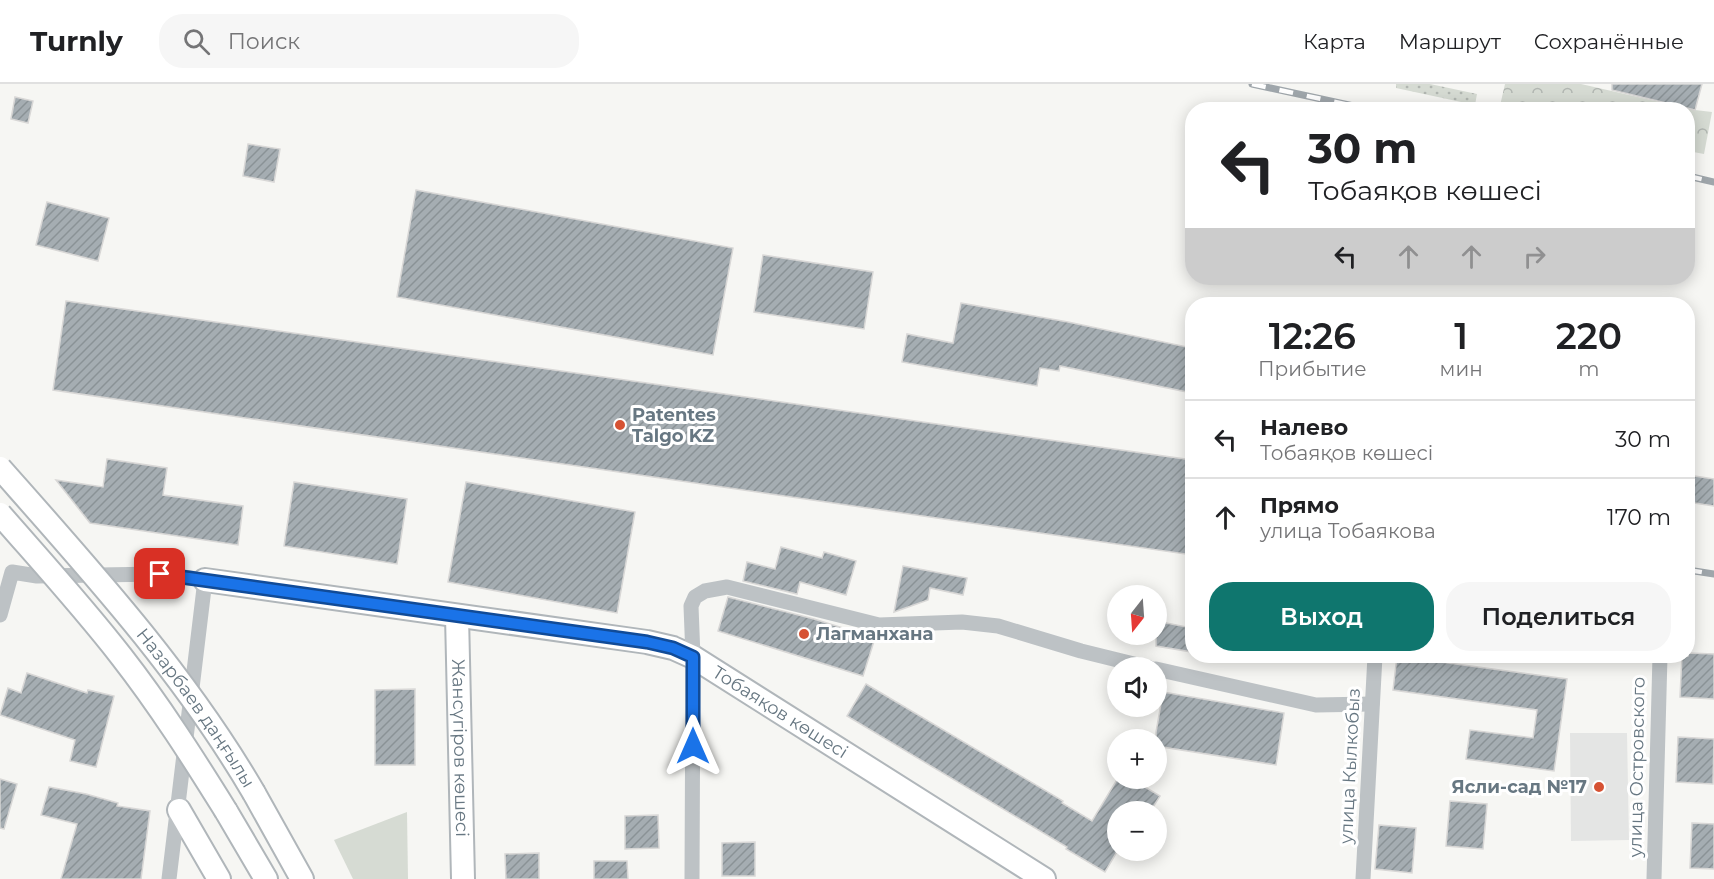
<!DOCTYPE html>
<html lang="ru">
<head>
<meta charset="utf-8">
<style>
  body { margin:0; font-family:Montserrat,sans-serif; background:#f6f6f6; color:#202124; height:100vh; display:flex; flex-direction:column; font-size:22px; white-space:nowrap }
  * { box-sizing:border-box; margin:0 }
  p { font-size:20px; color:#757577 }
  .icon { flex:none; width:33px; height:33px; fill:none; stroke:currentColor; stroke-width:2; stroke-linecap:round; stroke-linejoin:round }
  .map { position:relative; flex:1; overflow:hidden }
  .panel { position:absolute; left:1185px; top:213px; width:510px; height:366px; display:flex; flex-direction:column; background:#fff; border-radius:24px; box-shadow:0 3px 15px #0003 }
  .panel>* { flex:none }
  .banner { position:absolute; left:1185px; top:18px; width:510px; height:183px; border-radius:24px; box-shadow:0 3px 15px #0003; background:#fff; color:#202124; overflow:hidden }
  .needle { width:39px; rotate:197deg }
  .controls { position:absolute; left:1107px; top:501px; display:grid; gap:12px }
  .controls a { display:grid; place-items:center; width:60px; height:60px; border-radius:50%; background:#fff; box-shadow:0 3px 15px #0003; font-size:30px }
  .pin { position:absolute; display:grid; place-items:center; width:51px; height:51px; color:#fff; margin:-26px; border-radius:12px; box-shadow:0 3px 9px #0006 }
  .me { position:absolute; width:66px; margin:-33px; rotate:0deg; stroke-linejoin:round; filter:drop-shadow(0 0 4px #0008) }
  .turn { display:flex; align-items:center; gap:21px; height:126px; padding:0 24px; font-size:27px }
  .turn .icon { width:78px; height:78px; stroke-width:2.5 }
  .turn b { display:block; font-size:42px; line-height:51px }
  .lanes { display:flex; align-items:center; height:57px; padding:0 24px; background:#0003; justify-content:center; gap:30px; direction:ltr }
  .lanes .off { opacity:.35 }
  .eta { display:flex; justify-content:space-evenly; align-items:center; height:102px; text-align:center }
  .eta b { font-size:36px; font-weight:600; line-height:42px }
  .action { display:flex; gap:12px; margin-top:auto; padding:12px 24px }
  .action a { flex:1; height:69px; border-radius:24px; background:#0f766e; color:#fff; font-size:24px; font-weight:600; line-height:69px; text-align:center }
  .action a+a { background:#f6f6f6; color:#202124 }
  ul { padding:0; list-style:none }
  li { display:flex; align-items:center; gap:18px; height:78px; padding:0 24px; border-top:2px solid #e0e0e0 }
  li div { flex:1 }
  li b { display:block; font-size:22px }
  li em { font-style:normal }
  header { display:flex; align-items:center; gap:36px; box-sizing:border-box; height:84px; padding:0 30px; background:#fff; border-bottom:2px solid #e0e0e0 }
  header strong { font-size:28px }
  nav { display:flex; gap:33px; margin-inline-start:auto; font-size:21px }
  .search { width:420px; height:54px; background:#f6f6f6; display:flex; align-items:center; gap:15px; box-sizing:border-box; padding:0 21px; border-radius:24px; color:#757577; font-size:22px }
  .map>svg:first-child { display:block }
  .built { fill:#e4e5e4 }
  .grass { fill:url(#grass-dots) }
  .forest { fill:url(#forest-crowns) }
  .park { fill:#d6dbd3 }
  .building { fill:url(#building-hatch); stroke:#d8d7d6; stroke-width:1.5 }
  .lines { fill:none; stroke-linecap:round; stroke-linejoin:round }
  .secondary-casing { stroke:#b0b6ba; stroke-width:26 }
  .street { stroke:#bdc2c5; stroke-width:15 }
  .secondary { stroke:#fff; stroke-width:22 }
  .rail-casing { stroke:#9fa6ab; stroke-width:7 }
  .rail { stroke:#fff; stroke-width:4.5; stroke-dasharray:14; stroke-linecap:butt }
  .secondary-bridge-casing { stroke:#b0b6ba; stroke-width:26; stroke-linecap:butt }
  .secondary-bridge { stroke:#fff; stroke-width:22 }
  .route-casing { stroke:#114b97; stroke-width:15 }
  .route { stroke:#1a73e8; stroke-width:10 }
  .poi-dot { fill:#d65233; stroke:#fff; stroke-width:2 }
  .labels { text-anchor:middle; dominant-baseline:central; stroke-width:6; stroke-linejoin:round; paint-order:stroke }
  .poi-label { font-size:18px; font-weight:bold; fill:#677782; stroke:#fff; text-anchor:start }
  .street-label { font-size:18px; fill:#677782; stroke:#fff }
</style>
</head>
<body>
<header>
<strong>Turnly</strong>
<div class="search"><svg class="icon" aria-label="search" viewBox="0 0 24 24"><circle cx="10" cy="10" r="6"/><path d="M15 15l6 6"/></svg>Поиск</div>
<nav><a>Карта</a><a>Маршрут</a><a>Сохранённые</a></nav>
</header>
<div class="map">
<svg width="1714" height="795" viewBox="0 0 1714 795">
  <defs>
    <pattern id="grass-dots" width="8" height="8" patternUnits="userSpaceOnUse" patternTransform="scale(1.5)"><rect width="8" height="8" fill="#d6dbd3"/><path d="M2 2h.1M6 6h.1" fill="none" stroke="#b1b6b1" stroke-width="1.8" stroke-linecap="round"/></pattern>
    <pattern id="forest-crowns" width="20" height="18" patternUnits="userSpaceOnUse" patternTransform="scale(1.5)"><rect width="20" height="18" fill="#d6dbd3"/><path d="M2 6a3 3 0 1 1 6 0M12 15a3 3 0 1 1 6 0" fill="none" stroke="#b1b6b1"/></pattern>
    <pattern id="building-hatch" width="6" height="6" patternUnits="userSpaceOnUse" patternTransform="scale(1.5)"><rect width="6" height="6" fill="#a5adb2"/><path d="M-1 1l2-2M0 6l6-6M5 7l2-2" fill="none" stroke="#8a9296"/></pattern>
  </defs>
  <rect width="100%" height="100%" fill="#f6f6f3"/>
  <path class="built" d="M1570,649h57l2,107 -58,1z"/>
  <path class="grass" d="M1396,0h34l47,10 -2,11 -79,-17z"/>
  <path class="forest" d="M1505,0h76l114,26 17,2 -8,42 -16,-3v-41h-189z"/>
  <path class="park" d="M407,728l1,67h-55l-19,-39z"/>
  <g class="building">
    <path d="M1612,0h90l-7,26 -83,-20z"/>
    <path d="M15,13l18,4 -5,22 -17,-4z"/>
    <path d="M248,60l32,5 -6,33 -31,-6z"/>
    <path d="M416,106l317,58 -20,107 -316,-58z"/>
    <path d="M47,118l62,16 -11,43 -62,-16z"/>
    <path d="M763,171l110,17 -9,57 -110,-17z"/>
    <path d="M66,217l1126,159v95l-1139,-165z"/>
    <path d="M961,219l107,19 124,26v45l-132,-27 -1,5 -19,-3 -3,18 -135,-24 5,-28 46,9z"/>
    <path d="M107,375l60,9 -4,27 80,11 -5,39 -148,-22 -34,-43 47,7z"/>
    <path d="M1688,391l26,4v27l-26,-4z"/>
    <path d="M294,398l113,17 -10,65 -113,-18z"/>
    <path d="M466,398l169,30 -18,101 -169,-31z"/>
    <path d="M781,463l41,11 2,-6 32,9 -10,34 -46,-13 -3,12 -54,-13 4,-19 28,7z"/>
    <path d="M903,482l64,12 -4,17 -33,-7 -2,12 -34,12z"/>
    <path d="M728,513l86,22 61,19 -12,38 -145,-45z"/>
    <path d="M1156,537l36,7v24l-36,-6z"/>
    <path d="M1688,569l26,1v45l-34,-2 2,-41h6z"/>
    <path d="M1397,572l170,23 -13,92 -88,-12 4,-29 63,8 4,-28 -144,-20z"/>
    <path d="M27,589l60,20 1,-3 26,6 -18,71 -26,-6 5,-21 -75,-25 8,-27 13,5z"/>
    <path d="M866,600l197,117 -1,2 30,18 26,-43h12l30,18 -10,16h-32v38l-13,22 -39,-23 1,-2 -220,-131z"/>
    <path d="M415,605v76h-40v-75z"/>
    <path d="M1163,608l121,21 -8,52 -120,-19v-14z"/>
    <path d="M1678,653l36,2 -1,45 -37,-2z"/>
    <path d="M0,695l17,5 -13,45 -4,-1z"/>
    <path d="M49,703l37,7 32,9 -1,3 33,5 -9,68h-80l16,-55 -36,-9z"/>
    <path d="M1450,717l37,3 -4,45 -37,-3z"/>
    <path d="M658,731l1,33 -34,1v-33z"/>
    <path d="M1692,739l22,1v45l-24,-1z"/>
    <path d="M1379,741l37,3 -4,45 -37,-4z"/>
    <path d="M755,758v34h-33v-33z"/>
    <path d="M539,769v26h-33l-1,-25z"/>
    <path d="M594,777h33l1,18h-34z"/>
  </g>
  <g class="lines">
    <g class="secondary-casing">
      <g id="secondary">
        <path id="s1" d="M205,496l442,62 26,6 20,9 351,222"/>
        <path id="s2" d="M457,532l6,263"/>
        <path d="M254,709l48,86"/>
        <path d="M179,726l40,69"/>
        <path d="M226,727l40,68"/>
      </g>
    </g>
    <g class="street">
      <path d="M0,531l12,-43 25,4 123,-2 45,6 -36,299"/>
      <path d="M1156,585l160,36 56,-1"/>
      <path d="M692,795l1,-222 -2,-51 4,-9 10,-6 22,-4 152,38 83,-3 36,4 83,25 69,17"/>
      <path d="M1363,795l12,-223"/>
      <path d="M1654,795l6,-223"/>
    </g>
    <use href="#secondary" class="secondary"/>
    <g class="rail-casing">
      <g id="rail">
        <path d="M1252,0l120,26"/>
        <path d="M1688,92l26,6"/>
        <path d="M1688,486l26,4"/>
      </g>
    </g>
    <use href="#rail" class="rail"/>
    <g class="secondary-bridge-casing">
      <g id="secondary-bridge">
        <path id="s3" d="M0,384c91,103 184,205 254,325"/>
        <path d="M0,430c41,47 83,93 121,142 39,50 72,102 105,155"/>
      </g>
    </g>
    <use href="#secondary-bridge" class="secondary-bridge"/>
  </g>
  <g class="lines">
    <g class="route-casing">
      <path id="route" d="M160,490l487,68 26,6 20,9v89"/>
    </g>
    <use href="#route" class="route"/>
  </g>
  <g class="poi-dot">
    <circle cx="620" cy="341" r="6"/>
    <circle cx="804" cy="550" r="6"/>
    <circle cx="1599" cy="703" r="6"/>
  </g>
  <g class="labels">
    <g class="poi-label">
      <text x="632" y="331">Patentes<tspan x="632" dy="21">Talgo KZ</tspan></text>
      <text x="816" y="550">Лагманхана</text>
      <text x="1587" y="703" text-anchor="end">Ясли-сад №17</text>
    </g>
    <g class="street-label">
      <text stroke="none"><textPath href="#s3" startOffset="310">Назарбаев даңғылы</textPath></text>
      <text stroke="none"><textPath href="#s1" startOffset="598">Тобаяқов көшесі</textPath></text>
      <text stroke="none"><textPath href="#s2" startOffset="132">Жансүгіров көшесі</textPath></text>
      <text transform="translate(1350 682) rotate(-87)">улица Кылкобыз</text>
      <text transform="translate(1637 683) rotate(-89)">улица Островского</text>
    </g>
  </g>
</svg>
<div class="controls">
<a><svg class="needle" viewBox="-14 -14 28 28"><path d="M0-13l5 13h-10z" fill="#e53935"/><path d="M0 13l5-13h-10z" fill="#757577"/></svg></a>
<a><svg class="icon" aria-label="sound" viewBox="0 0 24 24"><path d="M4 9h4l5-4v14l-5-4H4zM17 9q2 3 0 6"/></svg></a>
<a>+</a>
<a>−</a>
</div>
<div class="pin" style="left:160px;top:490px;background:#d93025"><svg class="icon" aria-label="arrive" viewBox="0 0 24 24"><path d="M6 21V4h12l-3 4 3 4H6"/></svg></div>
<svg class="me" style="left:693px;top:662px" viewBox="-20 -20 40 40"><path d="M0-17L14 15 0 8-14 15z" fill="#1a73e8" stroke="#fff" stroke-width="4"/></svg>
<div class="banner">
<div class="turn"><svg class="icon" aria-label="left" viewBox="0 0 24 24"><path d="M17 20v-9H6M10 6l-5 5 5 5"/></svg><div><b>30 m</b>Тобаяқов көшесі</div></div>
<div class="lanes"><svg class="icon" aria-label="left" viewBox="0 0 24 24"><path d="M17 20v-9H6M10 6l-5 5 5 5"/></svg><svg class="icon off" aria-label="ahead" viewBox="0 0 24 24"><path d="M12 20V5M6 11l6-6 6 6"/></svg><svg class="icon off" aria-label="ahead" viewBox="0 0 24 24"><path d="M12 20V5M6 11l6-6 6 6"/></svg><svg class="icon off" aria-label="right" viewBox="0 0 24 24"><path d="M7 20v-9h11M14 6l5 5-5 5"/></svg></div>
</div>
<section class="panel">
<div class="eta">
<div><b>12:26</b><p>Прибытие</p></div>
<div><b>1</b><p>мин</p></div>
<div><b>220</b><p>m</p></div>
</div>
<ul>
<li><svg class="icon" aria-label="left" viewBox="0 0 24 24"><path d="M17 20v-9H6M10 6l-5 5 5 5"/></svg><div><b>Налево</b><p>Тобаяқов көшесі</p></div><em>30 m</em></li>
<li><svg class="icon" aria-label="ahead" viewBox="0 0 24 24"><path d="M12 20V5M6 11l6-6 6 6"/></svg><div><b>Прямо</b><p>улица Тобаякова</p></div><em>170 m</em></li>
</ul>
<div class="action"><a>Выход</a><a>Поделиться</a></div>
</section>
</div>
</body>
</html>
